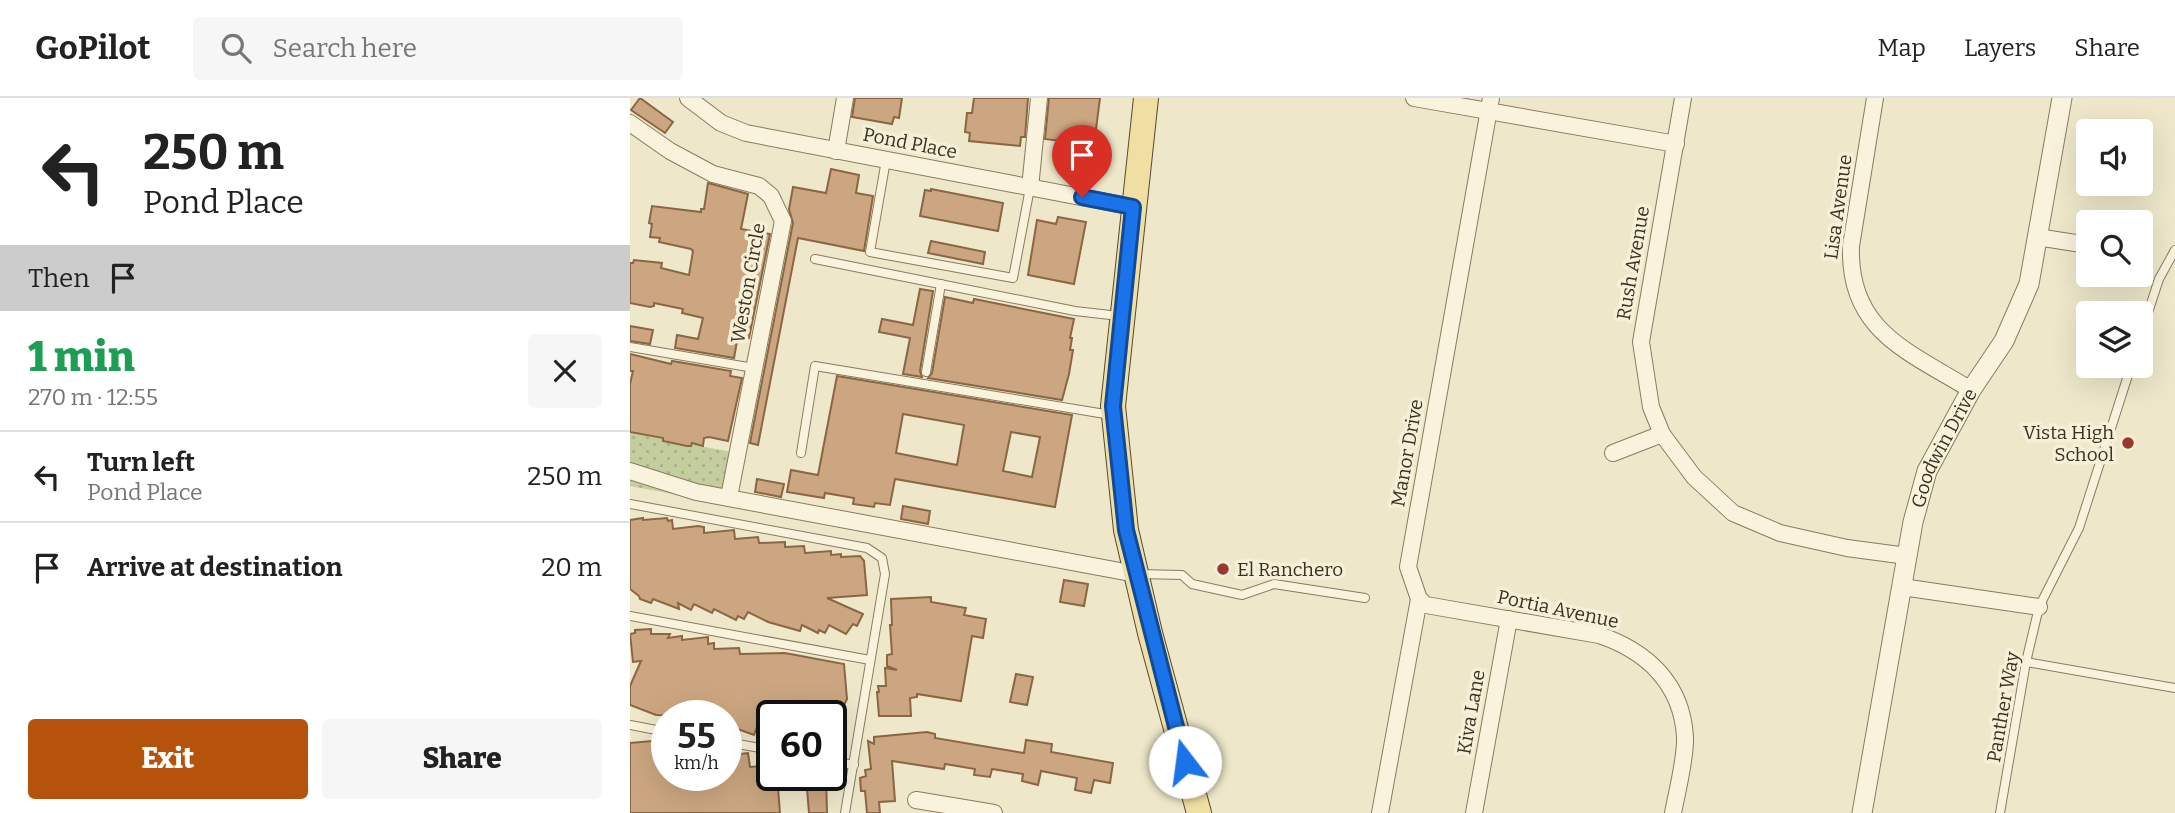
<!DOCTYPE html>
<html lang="en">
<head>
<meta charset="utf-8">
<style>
  body { margin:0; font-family:Bitter,serif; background:#f6f6f6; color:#222; height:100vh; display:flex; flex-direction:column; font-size:26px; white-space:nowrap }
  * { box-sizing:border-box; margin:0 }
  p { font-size:23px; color:#767676 }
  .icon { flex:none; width:38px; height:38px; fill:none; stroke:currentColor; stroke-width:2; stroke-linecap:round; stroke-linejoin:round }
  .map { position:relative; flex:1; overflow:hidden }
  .drawer { display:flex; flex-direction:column; background:#fff; width:630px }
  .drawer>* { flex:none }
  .hud { background:#fff; color:#222; overflow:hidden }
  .buttons { position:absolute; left:1446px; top:21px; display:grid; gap:14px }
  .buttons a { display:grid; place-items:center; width:77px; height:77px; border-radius:7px; background:#fff; box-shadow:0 7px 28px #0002; font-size:35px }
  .speed { position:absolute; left:21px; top:602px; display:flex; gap:14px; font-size:35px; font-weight:700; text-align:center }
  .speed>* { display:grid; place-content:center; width:91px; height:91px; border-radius:50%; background:#fff; box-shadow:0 7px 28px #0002; line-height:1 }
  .speed small { font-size:18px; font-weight:400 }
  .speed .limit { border:4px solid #111; border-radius:10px; background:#fff; color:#111 }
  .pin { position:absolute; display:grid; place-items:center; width:60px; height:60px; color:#fff; margin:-72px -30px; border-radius:50% 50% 50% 0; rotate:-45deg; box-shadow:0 0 7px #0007 }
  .pin .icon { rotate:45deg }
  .me { position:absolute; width:77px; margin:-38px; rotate:345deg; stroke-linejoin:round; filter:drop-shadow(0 0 5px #0008) }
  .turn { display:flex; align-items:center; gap:24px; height:147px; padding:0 28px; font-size:32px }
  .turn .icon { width:91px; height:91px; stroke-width:2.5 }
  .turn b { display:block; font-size:49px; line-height:60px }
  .then { display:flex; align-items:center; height:66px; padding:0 28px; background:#0003; gap:14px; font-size:26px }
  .round { display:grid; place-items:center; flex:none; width:74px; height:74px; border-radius:7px; background:#f6f6f6 }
  .headline { display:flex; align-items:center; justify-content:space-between; height:119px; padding:0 28px }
  h1 { font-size:42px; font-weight:800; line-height:52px; color:#1e9e55 }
  .primary-button { display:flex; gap:14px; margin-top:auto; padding:14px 28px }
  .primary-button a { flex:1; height:80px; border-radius:7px; background:#b45309; color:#fff; font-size:28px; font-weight:800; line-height:80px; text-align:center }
  .primary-button a+a { background:#f6f6f6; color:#222 }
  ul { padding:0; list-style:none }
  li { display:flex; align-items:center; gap:21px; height:91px; padding:0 28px; border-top:2px solid #e0e0e0 }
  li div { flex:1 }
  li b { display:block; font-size:26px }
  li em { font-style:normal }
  header { display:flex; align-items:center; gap:42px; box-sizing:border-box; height:98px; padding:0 35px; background:#fff; border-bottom:2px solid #e0e0e0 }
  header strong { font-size:33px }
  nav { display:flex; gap:38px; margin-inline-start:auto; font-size:24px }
  .search { width:490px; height:63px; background:#f6f6f6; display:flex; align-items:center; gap:18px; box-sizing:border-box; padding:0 24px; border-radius:7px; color:#767676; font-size:26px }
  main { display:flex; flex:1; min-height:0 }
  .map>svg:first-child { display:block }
  .grass { fill:url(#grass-dots) }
  .building { fill:#cca680; stroke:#8a6644; stroke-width:2; fill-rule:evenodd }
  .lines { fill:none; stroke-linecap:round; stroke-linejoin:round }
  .service-casing { stroke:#8b7a5e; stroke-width:10 }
  .minor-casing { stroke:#8b7a5e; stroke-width:18 }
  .tertiary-casing { stroke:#8b7a5e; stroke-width:21 }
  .primary-casing { stroke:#594832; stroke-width:26 }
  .service { stroke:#f9f3dd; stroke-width:8 }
  .minor { stroke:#f9f3dd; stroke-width:16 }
  .tertiary { stroke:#f9f3dd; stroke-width:19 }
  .primary { stroke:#f0dfa3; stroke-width:24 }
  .route-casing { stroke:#114b97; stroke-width:18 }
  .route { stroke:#1a73e8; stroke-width:12 }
  .poi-dot { fill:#99382f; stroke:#f6f0d9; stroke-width:2.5 }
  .labels { text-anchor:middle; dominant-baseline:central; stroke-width:7; stroke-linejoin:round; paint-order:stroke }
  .street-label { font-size:19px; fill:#3c3021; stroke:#f6f0d9 }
  .poi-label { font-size:19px; fill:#3c3021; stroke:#f6f0d9; text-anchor:end }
</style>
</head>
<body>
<header>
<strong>GoPilot</strong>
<div class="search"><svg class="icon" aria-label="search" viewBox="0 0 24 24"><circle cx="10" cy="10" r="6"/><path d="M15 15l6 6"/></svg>Search here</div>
<nav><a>Map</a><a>Layers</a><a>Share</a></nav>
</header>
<main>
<section class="drawer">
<div class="hud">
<div class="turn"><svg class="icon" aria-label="left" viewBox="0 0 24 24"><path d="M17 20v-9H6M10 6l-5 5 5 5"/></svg><div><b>250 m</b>Pond Place</div></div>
<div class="then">Then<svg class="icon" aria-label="arrive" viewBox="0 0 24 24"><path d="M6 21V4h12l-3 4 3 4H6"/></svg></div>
</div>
<div class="headline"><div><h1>1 min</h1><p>270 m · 12:55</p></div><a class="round"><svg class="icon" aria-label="close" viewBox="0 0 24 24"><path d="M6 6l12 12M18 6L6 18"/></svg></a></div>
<ul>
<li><svg class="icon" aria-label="left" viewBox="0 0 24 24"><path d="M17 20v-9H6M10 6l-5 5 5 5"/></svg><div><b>Turn left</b><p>Pond Place</p></div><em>250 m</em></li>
<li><svg class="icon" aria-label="arrive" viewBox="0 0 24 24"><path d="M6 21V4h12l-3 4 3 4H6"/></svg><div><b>Arrive at destination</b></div><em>20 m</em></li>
</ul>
<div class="primary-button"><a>Exit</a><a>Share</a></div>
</section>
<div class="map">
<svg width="1545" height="715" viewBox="0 0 1545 715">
  <defs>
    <pattern id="grass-dots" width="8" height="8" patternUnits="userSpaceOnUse" patternTransform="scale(1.75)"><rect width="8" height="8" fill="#c3cd9d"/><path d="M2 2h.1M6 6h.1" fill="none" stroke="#a8b087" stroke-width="1.8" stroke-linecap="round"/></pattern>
  </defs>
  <rect width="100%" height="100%" fill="#eee7ca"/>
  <path class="grass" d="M0,335l102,19 -10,51 -92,-17z"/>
  <g class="building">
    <path d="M10,0l33,24 -8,11 -34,-23z"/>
    <path d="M225,0h47l-3,20 -5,-1 -2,7 -40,-7z"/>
    <path d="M344,0h54l-3,39h-4l-1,9 -51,-5 1,-8 -5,-1 2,-19h5z"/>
    <path d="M419,0h51l-5,39 -4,-1 -1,9 -45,-6z"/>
    <path d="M201,71l28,6 -3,18 17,3 -9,55 -66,-13 -40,207 -8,-2 43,-220 -4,-14 4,-22 33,6z"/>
    <path d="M78,85l40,11 -7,35 29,5 -21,104 -11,-2 -4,22 -59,-10 2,-13 21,4 5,-21 -21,-5 1,-4 -29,-6v3l-4,1 -20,-4v-40h3l1,-3 28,3 -1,5 28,7 4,-24 -2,-2 -32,-7 1,-4 -10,-1 2,-13 -3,-1 3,-17 49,6v-3h3z"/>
    <path d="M301,91l72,14 -5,28 -78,-15 5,-26 6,1z"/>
    <path d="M428,119l28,5 -12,62 -46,-9 9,-55 19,4z"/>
    <path d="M301,143l54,11 -2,12 -55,-11z"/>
    <path d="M290,191l13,2 -13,80 2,6 -19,-3 7,-36 -31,-6 3,-13 31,6z"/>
    <path d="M315,199l28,6 1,-4 100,20 -4,19h2l-2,12h3l-4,24 -7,26 -134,-22 4,-5z"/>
    <path d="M0,228l23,4 -3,14 -20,-3z"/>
    <path d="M0,256l41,10 1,-3 59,10 -1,5 12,2 -14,63 -19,-4 -5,1 -1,8 -11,-3 -1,3h-4l-24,-5v-3l-33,-6v-48l3,-13h-3z"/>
    <path d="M207,278l235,39 -17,92 -160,-28 -5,26 -15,-2 -1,4 -21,-3 1,-6 -29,-5 -1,5 -37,-6 4,-22 27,5zM273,316l61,11 -7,40 -61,-12zM381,334l29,5 -8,40 -29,-6z"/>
    <path d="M127,381l27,5 -3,13 -26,-5z"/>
    <path d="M273,408l27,5 -2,13 -27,-5z"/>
    <path d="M13,420v2l24,-2 1,3 4,-1 1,9 25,-3 6,1v6l30,-3 1,9 23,-2 1,6 26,-1v5l19,-1 1,7 26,-2v4l10,-1v3l19,-1 4,5 3,34 -40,3 36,16 -6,12 -4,-2 -7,10 -17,-9 -4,8 -6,-3 -1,3 -16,-8 -2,6 -32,-9 -20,-10 -4,7 -6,-3 -2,4 -22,-11 -2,4 -18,-9 -3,6 -13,-7 1,6 -26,-10 -2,4 -11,-4 -1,-3 -9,-7v-69z"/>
    <path d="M434,482l24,4 -4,22 -24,-4z"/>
    <path d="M301,499v5l35,6 -2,7 22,4 -3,19 -11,-2 -11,65 -44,-7v3l-7,1 1,18h-32l-2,-24h2l-1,-6h8l-1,-18 12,2 -10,-4v-11l5,-1 -2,-29h2l-1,-26z"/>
    <path d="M21,531v5h19l-2,4 14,-2v4l26,-3v7l6,-1v6l25,-1 1,6 45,-1 59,11 3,35 -8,17h-4l11,5 -15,31v-36h-59v19l-15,-8 -3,8 -22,-8 2,-3 -8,-4v-4l-70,-1 -26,-10v-19l11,-25 -8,1 -3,-28 5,-1v-3z"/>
    <path d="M386,576l17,3 -6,28 -17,-3z"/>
    <path d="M297,634l8,2v4l89,15 2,-13 26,4 -1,8 62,11 -3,20 -16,-3 -3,13 -16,-3 2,-12 -36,-7 -3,14 -16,-4 1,-7 -31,-5 -2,8 -16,-2 1,-6 -30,-5 -1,5 -52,-8 3,40 -16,1 1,11h-13l-2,-22h-4l-1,-13 6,-2 -1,-6 6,-1 -3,-28 6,3v-7z"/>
    <path d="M33,642l4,2v33h59v-17l6,-1v-2l16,-2 2,14 22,-2v10h5l3,38h-150v-70z"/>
    <path d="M196,677l1,38h-18l-3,-37z"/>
  </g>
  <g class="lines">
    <g class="service-casing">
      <g id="service">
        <path d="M256,62l-16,92 143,26 17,-90"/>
        <path d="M185,161l260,52 44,5"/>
        <path d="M1510,239l19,-58 16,-29"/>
        <path d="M0,249l124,21"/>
        <path d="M296,274l15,-88"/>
        <path d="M171,355l14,-87 296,49"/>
        <path d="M0,406l237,44 15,10 3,16 -40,239"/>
        <path d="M509,476l43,1 10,9 50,11 32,-11 91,14"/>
        <path d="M0,518l240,44"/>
        <path d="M1396,564l149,26"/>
        <path d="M0,627l37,7"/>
        <path d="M96,644l46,8"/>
        <path d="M201,663l23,4"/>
        <path d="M1370,715l26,-151 13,-55 40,-79 52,-162"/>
      </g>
    </g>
    <g class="minor-casing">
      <g id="minor">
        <path d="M58,0l33,25 25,10 387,74"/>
        <path d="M784,0l262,46"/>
        <path d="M1053,0l-42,244 10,65 11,27 32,43 39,36 47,20 67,15 60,8"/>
        <path d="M1245,0l-24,148c-3,85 57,105 120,144"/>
        <path d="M0,25l40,28 43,23 46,12 12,10 12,25 -54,276"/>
        <path d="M206,53l9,-53"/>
        <path d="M400,90l9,-90"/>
        <path d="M1407,139l51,8"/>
        <path d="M983,355l49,-19"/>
        <path d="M0,373l66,21 440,82"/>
        <path d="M1272,489l137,20"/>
        <path d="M789,501l7,6 173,30c48,16 83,49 86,102 1,20 -8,55 -12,76"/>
        <path d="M286,702l78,13"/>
        <path d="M750,715l39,-214 -11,-32 83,-469"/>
        <path d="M844,715l35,-194"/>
      </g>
    </g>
    <g class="tertiary-casing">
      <g id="tertiary">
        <path id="s1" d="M1232,715l51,-291 14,-51 44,-81 33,-49 25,-57 33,-186"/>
      </g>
    </g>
    <g class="primary-casing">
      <path id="primary" d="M516,0l-33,308 13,124 24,103 49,180"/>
    </g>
    <use href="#service" class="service"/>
    <use href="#minor" class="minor"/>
    <use href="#tertiary" class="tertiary"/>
    <use href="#primary" class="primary"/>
  </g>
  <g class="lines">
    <g class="route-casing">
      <path id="route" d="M452,99l51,10 -20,199 1,10 12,114 59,232"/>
    </g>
    <use href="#route" class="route"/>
  </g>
  <g class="poi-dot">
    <circle cx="1498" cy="345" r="7"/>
    <circle cx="593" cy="471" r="7"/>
  </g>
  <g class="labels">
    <g class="street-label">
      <text transform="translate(280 45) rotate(11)">Pond Place</text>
      <text transform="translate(1208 109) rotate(-82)">Lisa Avenue</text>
      <text transform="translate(1003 165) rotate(-80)">Rush Avenue</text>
      <text transform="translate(118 185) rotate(-80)">Weston Circle</text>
      <text stroke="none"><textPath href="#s1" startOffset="376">Goodwin Drive</textPath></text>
      <text transform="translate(777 355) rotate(-80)">Manor Drive</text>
      <text transform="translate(928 511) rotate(12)">Portia Avenue</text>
      <text transform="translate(1373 609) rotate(-80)">Panther Way</text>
      <text transform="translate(841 614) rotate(-80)">Kiva Lane</text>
    </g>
    <g class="poi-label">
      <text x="1484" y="334">Vista High<tspan x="1484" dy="22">School</tspan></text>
      <text x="607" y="471" text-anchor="start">El Ranchero</text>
    </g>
  </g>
</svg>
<div class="buttons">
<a><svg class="icon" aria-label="sound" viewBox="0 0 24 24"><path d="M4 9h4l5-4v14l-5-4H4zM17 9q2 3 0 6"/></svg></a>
<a><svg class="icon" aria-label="search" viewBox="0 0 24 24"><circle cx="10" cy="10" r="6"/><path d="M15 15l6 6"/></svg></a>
<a><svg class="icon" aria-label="layers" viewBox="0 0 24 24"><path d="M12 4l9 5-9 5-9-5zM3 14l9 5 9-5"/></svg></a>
</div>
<div class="speed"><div>55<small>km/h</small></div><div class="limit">60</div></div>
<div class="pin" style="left:452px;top:99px;background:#d93025"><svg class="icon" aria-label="arrive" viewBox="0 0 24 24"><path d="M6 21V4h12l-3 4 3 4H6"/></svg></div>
<svg class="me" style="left:555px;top:664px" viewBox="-20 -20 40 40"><circle r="19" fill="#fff"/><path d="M0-13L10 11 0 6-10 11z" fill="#1a73e8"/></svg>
</div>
</main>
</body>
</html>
